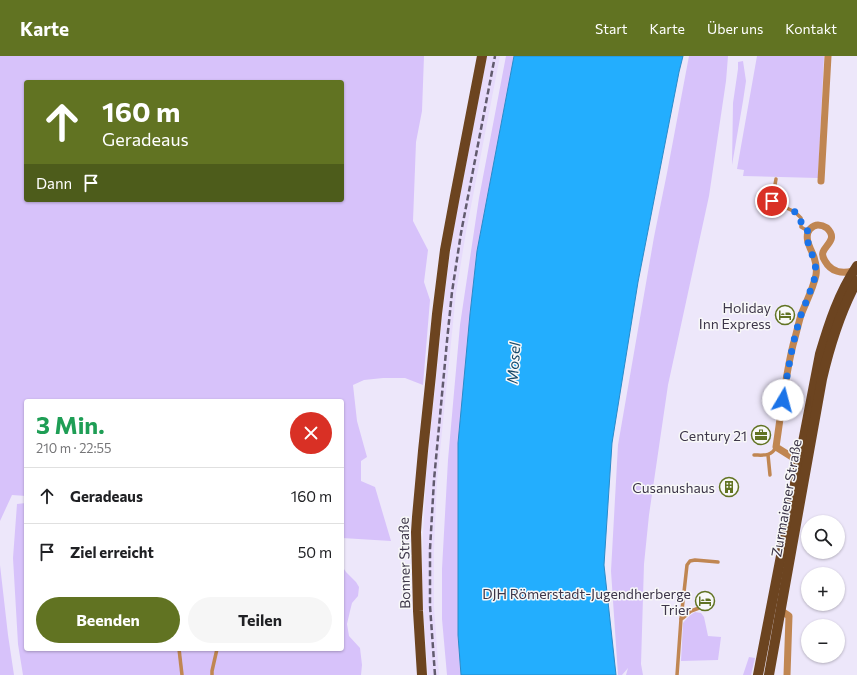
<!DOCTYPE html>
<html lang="de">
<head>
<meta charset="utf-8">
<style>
  body { margin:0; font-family:Commissioner,sans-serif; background:#f6f6f6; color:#202124; height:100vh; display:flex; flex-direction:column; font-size:15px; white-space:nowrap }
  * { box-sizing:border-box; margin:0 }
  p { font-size:13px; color:#757577 }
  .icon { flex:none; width:22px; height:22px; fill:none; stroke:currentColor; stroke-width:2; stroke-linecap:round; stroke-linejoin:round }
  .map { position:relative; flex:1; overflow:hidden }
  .details { position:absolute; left:24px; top:343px; width:320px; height:252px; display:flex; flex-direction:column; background:#fff; border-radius:4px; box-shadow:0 1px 3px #0004 }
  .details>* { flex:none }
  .banner { position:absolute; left:24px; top:24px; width:320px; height:122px; border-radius:4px; box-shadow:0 1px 3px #0004; background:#617322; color:#fff; overflow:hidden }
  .controls { position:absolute; left:801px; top:459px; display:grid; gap:8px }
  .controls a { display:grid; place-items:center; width:44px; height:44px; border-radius:50%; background:#fff; box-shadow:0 1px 3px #0004; font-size:20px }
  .pin { position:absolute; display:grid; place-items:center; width:34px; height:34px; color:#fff; margin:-17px; border:2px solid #fff; border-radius:50%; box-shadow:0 1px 4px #0007 }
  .me { position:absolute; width:44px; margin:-22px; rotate:8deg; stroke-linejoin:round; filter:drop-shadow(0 0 3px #0008) }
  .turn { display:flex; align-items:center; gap:14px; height:84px; padding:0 12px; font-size:18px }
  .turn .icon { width:52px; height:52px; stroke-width:2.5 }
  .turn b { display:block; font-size:28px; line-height:34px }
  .then { display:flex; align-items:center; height:38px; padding:0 12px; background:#0003; gap:8px; font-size:15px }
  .round { display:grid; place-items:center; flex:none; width:42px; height:42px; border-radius:21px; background:#f6f6f6 }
  .head { display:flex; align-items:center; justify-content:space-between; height:68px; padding:0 12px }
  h1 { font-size:24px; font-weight:700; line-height:30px; color:#1e9e55 }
  .button { display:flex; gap:8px; margin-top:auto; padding:8px 12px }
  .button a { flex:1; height:46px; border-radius:24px; background:#617322; color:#fff; font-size:16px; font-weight:700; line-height:46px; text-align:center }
  .button a+a { background:#f6f6f6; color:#202124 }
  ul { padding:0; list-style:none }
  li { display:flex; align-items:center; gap:12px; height:56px; padding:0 12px; border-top:1px solid #e0e0e0 }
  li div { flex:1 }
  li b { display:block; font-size:15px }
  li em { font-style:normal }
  header { display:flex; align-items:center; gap:24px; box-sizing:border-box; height:56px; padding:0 20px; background:#617322; color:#fff }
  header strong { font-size:19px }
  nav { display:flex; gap:22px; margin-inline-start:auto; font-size:14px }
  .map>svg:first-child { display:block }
  .built { fill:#e7dbfc }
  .green { fill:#d7c2fa; fill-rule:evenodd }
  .water { fill:#23aefe; stroke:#2b8ac8 }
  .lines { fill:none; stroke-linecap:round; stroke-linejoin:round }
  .service { stroke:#c08652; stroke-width:3.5 }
  .minor { stroke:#c08652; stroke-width:7 }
  .primary { stroke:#6c4420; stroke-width:10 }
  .rail { stroke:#625b6e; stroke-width:2.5; stroke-dasharray:6 3; stroke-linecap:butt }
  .route { stroke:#1a73e8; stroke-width:7; stroke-dasharray:0 12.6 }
  .labels { text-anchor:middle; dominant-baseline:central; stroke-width:3; stroke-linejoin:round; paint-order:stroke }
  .poi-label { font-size:14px; fill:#3d3649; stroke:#f8f8f8; text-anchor:end }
  .street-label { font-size:14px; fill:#3d3649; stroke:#f8f8f8 }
  .water-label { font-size:15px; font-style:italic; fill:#174969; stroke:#f8f8f8 }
</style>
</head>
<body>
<header>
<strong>Karte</strong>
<nav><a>Start</a><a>Karte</a><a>Über uns</a><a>Kontakt</a></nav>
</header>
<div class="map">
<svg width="857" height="619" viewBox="0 0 857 619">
  <rect width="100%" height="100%" fill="#ede7fa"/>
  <path class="built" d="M487,0h13l-34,176 -10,61 -19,188 -3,69v57l5,68h-11l-5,-69 -1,-32 1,-39 3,-59 19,-185 9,-64z"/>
  <g class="green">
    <path d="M0,0h424l-2,55 -6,31 -3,79 15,29 -4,32 6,18 -7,85 -18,-7h-22l-19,2 -11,5 4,36 10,36 -6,4v20l14,6 16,54 -49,-3v-137h-316v95l-14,-1 -12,26zM26,26h316v118h-316z"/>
    <path d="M506,0h8l-37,195 -7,63 -12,129v191l3,41h-14l-5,-56v-50l6,-109 12,-135 19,-127z"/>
    <path d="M689,0h39l-2,25 -17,115 -41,189 -19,130 -5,49 -3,100 2,11h-17l2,-7 -6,7h-4l-7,-104 7,-126 36,-208 13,-64z"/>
    <path d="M757,0h67l-6,122 -75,-2 1,-6 -7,-1z"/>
    <path d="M743,5l3,20 -3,20 -11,64 1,-62 5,-34v-7z"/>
    <path d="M26,447v146h316v-83l4,6 10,10 3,5 -1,9 -6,7 -2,8 -3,13 2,12 11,12 2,17 -1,10h-338l-5,-31 -5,-86 4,-54z"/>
    <path d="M0,509l8,70 6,40h-14z"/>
    <path d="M695,556l6,1 3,4 4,19 13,1 -3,23 -37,1 2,-38 6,-7z"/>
    <path d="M749,601l6,1 -4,17h-8z"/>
  </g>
  <path class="water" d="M514,0h169l-4,16 -41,210 -26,161 -8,122 12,110h-155l-3,-40v-192l12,-129 7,-63z"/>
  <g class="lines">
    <g class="service">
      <path d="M776,123l-4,22 23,11 6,6v9l7,4"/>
      <path d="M754,399c9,0 17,2 22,-8"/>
      <path d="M768,399l2,20"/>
      <path d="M681,563l2,-1 8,-7 8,-3"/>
      <path d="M179,593l3,26"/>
      <path d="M212,619v-4l5,-22"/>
      <path d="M677,619l4,-56 6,-54 3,-4 5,-1 23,2"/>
    </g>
    <g class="minor">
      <path d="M821,125l7,-125"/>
      <path d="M799,411l-7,-10 -16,-10c5,-34 9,-69 17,-102 3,-10 5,-20 8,-30 5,-13 12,-26 15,-40 1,-6 0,-12 -2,-18 -3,-8 -11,-20 -4,-28 2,-2 5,-4 8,-4 3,0 6,1 9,3 11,11 -1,16 -4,24 -1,3 0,6 2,9 6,11 17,13 28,10"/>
      <path d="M780,554l9,6 -2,59"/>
    </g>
    <g class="primary">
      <path d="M422,619l-4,-64 -2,-79 1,-15 6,-66 8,-76 6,-61 8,-64 10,-54 27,-140"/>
      <path d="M758,619l62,-321c9,-31 19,-61 37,-88"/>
      <path d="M769,619l53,-296c8,-34 18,-67 35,-98"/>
    </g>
    <path class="rail" d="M435,619l-5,-69v-57l4,-69 13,-139 5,-49 9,-59 34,-177"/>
  </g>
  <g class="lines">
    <path class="route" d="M772,145l23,11 6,6v9l7,4c-4,16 11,27 7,46 -4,13 -9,25 -14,38 -9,28 -13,56 -18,85"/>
  </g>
  <defs>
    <g id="hotel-ring" transform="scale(1)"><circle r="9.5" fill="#f8f8f8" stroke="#617322" stroke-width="1.5"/><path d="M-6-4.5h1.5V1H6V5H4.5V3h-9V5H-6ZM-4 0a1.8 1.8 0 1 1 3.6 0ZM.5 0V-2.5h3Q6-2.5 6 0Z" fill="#617322"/></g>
    <g id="office-ring" transform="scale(1)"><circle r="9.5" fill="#f8f8f8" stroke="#617322" stroke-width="1.5"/><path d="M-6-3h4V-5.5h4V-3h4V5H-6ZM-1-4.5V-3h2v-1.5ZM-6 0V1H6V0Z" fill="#617322"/></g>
    <g id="building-ring" transform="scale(1)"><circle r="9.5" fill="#f8f8f8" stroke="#617322" stroke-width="1.5"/><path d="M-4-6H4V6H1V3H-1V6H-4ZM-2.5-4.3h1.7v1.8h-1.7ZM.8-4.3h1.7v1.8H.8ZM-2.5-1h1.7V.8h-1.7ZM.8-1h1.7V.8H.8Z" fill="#617322"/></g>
  </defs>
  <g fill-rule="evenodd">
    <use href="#hotel-ring" x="785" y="259"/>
    <use href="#office-ring" x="761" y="379"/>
    <use href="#building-ring" x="729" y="431"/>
    <use href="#hotel-ring" x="705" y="545"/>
  </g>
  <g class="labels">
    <g class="poi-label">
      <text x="771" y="251">Holiday<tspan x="771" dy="16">Inn Express</tspan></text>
      <text x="747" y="379">Century 21</text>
      <text x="715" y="431">Cusanushaus</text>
      <text x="691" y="537">DJH Römerstadt-Jugendherberge<tspan x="691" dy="16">Trier</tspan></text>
    </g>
    <g class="street-label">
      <text transform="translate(786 442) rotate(-80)">Zurmaiener Straße</text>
      <text transform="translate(404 507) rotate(-91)">Bonner Straße</text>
    </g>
    <g class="water-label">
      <text transform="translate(513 307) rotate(-86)">Mosel</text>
    </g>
  </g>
</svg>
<div class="controls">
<a><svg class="icon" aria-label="search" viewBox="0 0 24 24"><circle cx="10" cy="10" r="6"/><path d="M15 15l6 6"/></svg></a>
<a>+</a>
<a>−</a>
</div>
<div class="pin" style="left:772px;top:145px;background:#d93025"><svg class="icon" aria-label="arrive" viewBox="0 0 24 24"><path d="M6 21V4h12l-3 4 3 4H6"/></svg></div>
<svg class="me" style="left:783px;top:344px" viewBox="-20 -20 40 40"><circle r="19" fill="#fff"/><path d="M0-13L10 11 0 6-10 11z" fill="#1a73e8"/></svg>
<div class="banner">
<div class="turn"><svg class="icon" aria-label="ahead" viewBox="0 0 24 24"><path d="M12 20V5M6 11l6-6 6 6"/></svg><div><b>160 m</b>Geradeaus</div></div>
<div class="then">Dann<svg class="icon" aria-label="arrive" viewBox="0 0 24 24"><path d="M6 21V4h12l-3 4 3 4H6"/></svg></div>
</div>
<section class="details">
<div class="head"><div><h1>3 Min.</h1><p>210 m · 22:55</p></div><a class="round" style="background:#d93025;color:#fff"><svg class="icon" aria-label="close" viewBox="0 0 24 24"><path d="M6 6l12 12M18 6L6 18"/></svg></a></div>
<ul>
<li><svg class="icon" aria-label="ahead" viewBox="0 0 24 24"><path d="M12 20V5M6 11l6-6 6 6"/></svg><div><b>Geradeaus</b></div><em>160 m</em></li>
<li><svg class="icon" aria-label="arrive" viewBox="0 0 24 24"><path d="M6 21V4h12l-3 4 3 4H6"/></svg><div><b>Ziel erreicht</b></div><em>50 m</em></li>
</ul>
<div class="button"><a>Beenden</a><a>Teilen</a></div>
</section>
</div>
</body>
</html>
